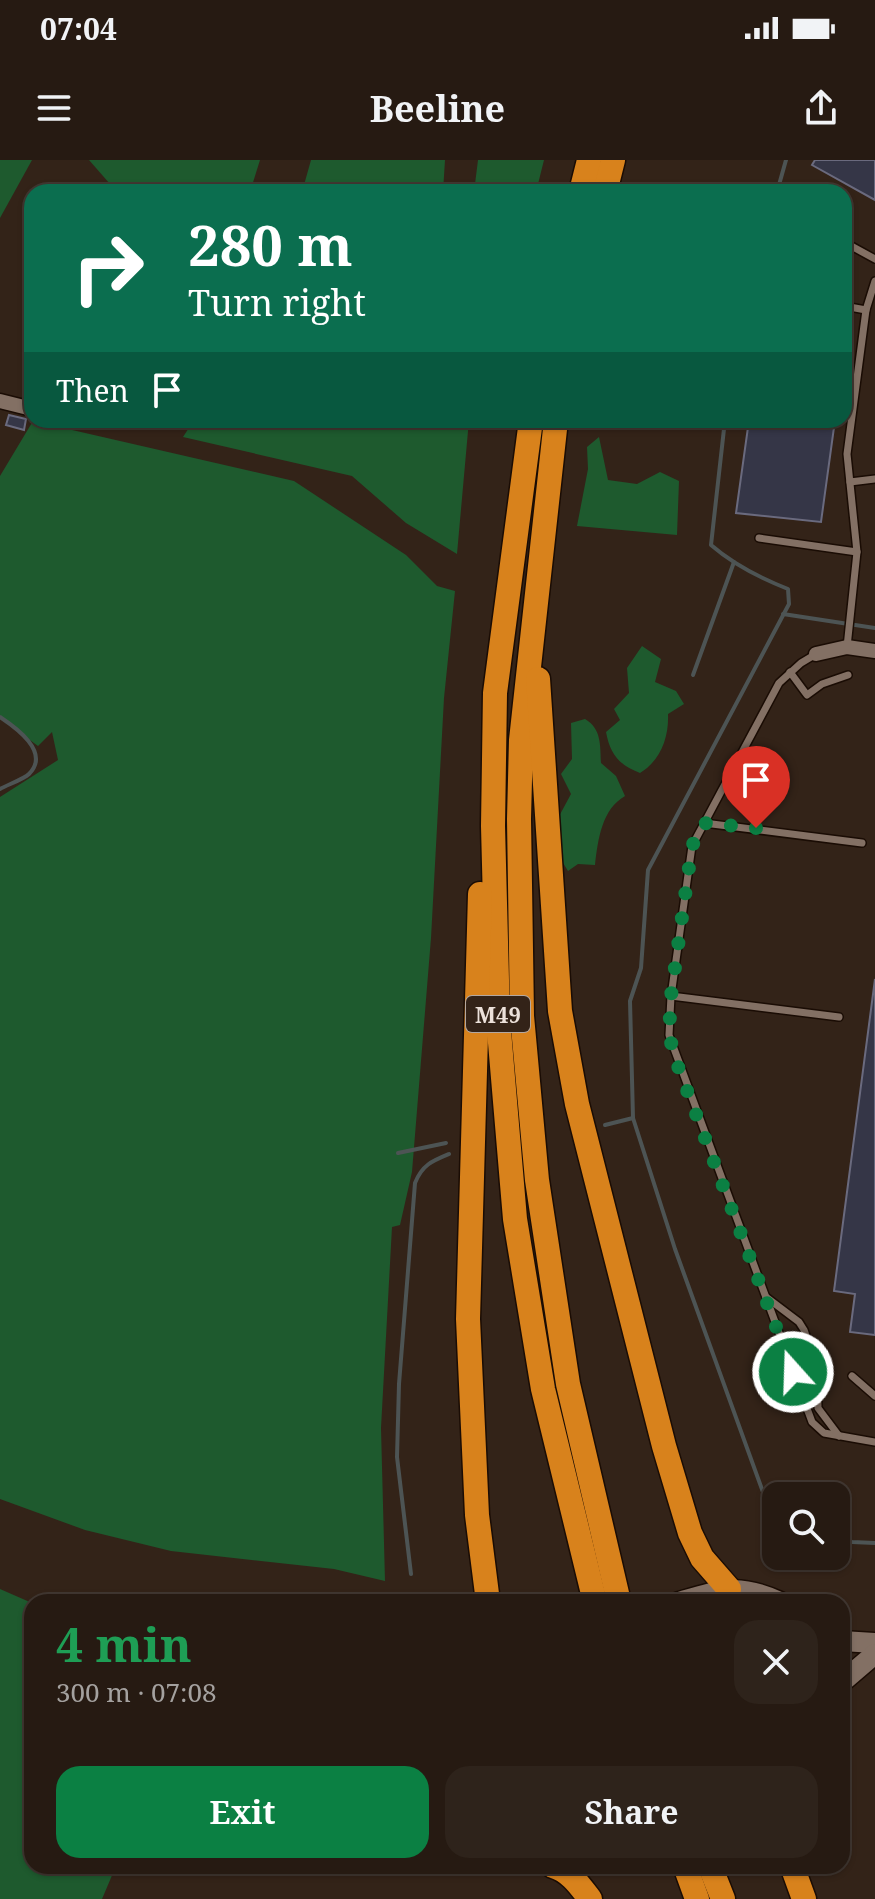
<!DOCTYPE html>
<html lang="en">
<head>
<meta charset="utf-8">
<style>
  body { margin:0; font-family:"Noto Serif",serif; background:#2e231b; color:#f1f3f6; height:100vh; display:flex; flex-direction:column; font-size:30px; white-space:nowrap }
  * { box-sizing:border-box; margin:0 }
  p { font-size:26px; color:#a4a19f }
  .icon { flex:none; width:44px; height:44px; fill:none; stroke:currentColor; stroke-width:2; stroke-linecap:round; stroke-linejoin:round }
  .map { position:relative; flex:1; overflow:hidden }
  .side { position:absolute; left:24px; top:1434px; width:826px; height:280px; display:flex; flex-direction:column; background:#261a12; border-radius:24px; box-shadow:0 2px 6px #0004,0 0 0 2px #423832 }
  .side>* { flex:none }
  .guide { position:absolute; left:24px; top:24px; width:828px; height:244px; border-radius:24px; box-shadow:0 2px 6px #0004,0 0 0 2px #423832; background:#0b6e4f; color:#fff; overflow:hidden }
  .tools { position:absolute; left:762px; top:1322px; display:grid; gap:16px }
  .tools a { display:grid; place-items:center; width:88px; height:88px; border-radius:16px; background:#261a12; box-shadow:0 2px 6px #0004,0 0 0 2px #423832; font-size:40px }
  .pin { position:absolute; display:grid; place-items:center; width:68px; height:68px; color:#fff; margin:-82px -34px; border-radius:50% 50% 50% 0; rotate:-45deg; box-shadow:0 0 8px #0007 }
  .pin .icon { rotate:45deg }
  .me { position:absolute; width:88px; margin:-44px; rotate:340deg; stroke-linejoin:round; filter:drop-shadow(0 0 6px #0008) }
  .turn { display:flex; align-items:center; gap:28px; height:168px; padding:0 32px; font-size:36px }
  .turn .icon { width:104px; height:104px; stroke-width:2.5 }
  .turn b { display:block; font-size:56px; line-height:68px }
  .then { display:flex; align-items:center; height:76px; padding:0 32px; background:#0003; gap:16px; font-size:30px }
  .round { display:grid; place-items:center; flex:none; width:84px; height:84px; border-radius:24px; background:#2e231b }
  .summary { display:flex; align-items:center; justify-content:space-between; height:136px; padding:0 32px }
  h1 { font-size:48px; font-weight:700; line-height:60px; color:#1e9e55 }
  .primary-button { display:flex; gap:16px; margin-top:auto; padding:16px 32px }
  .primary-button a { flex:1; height:92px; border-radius:24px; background:#0b8043; color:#fff; font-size:32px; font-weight:700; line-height:92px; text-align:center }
  .primary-button a+a { background:#2e231b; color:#f1f3f6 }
  .status { display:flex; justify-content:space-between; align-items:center; height:56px; padding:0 40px; background:#261a12; direction:ltr }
  .status svg { height:22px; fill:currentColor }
  header { display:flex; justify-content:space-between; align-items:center; height:104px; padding:0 32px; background:#261a12; font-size:36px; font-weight:700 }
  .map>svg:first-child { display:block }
  .green { fill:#1e5a2e }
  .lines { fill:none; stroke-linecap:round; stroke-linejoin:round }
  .stream { stroke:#4d5454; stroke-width:4 }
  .building { fill:#353647; stroke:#6a6a7e; stroke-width:2 }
  .lane-casing { stroke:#1a0c04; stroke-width:10 }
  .street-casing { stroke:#1a0c04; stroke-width:17 }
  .secondary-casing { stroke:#1a0c04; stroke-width:23 }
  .highway-casing { stroke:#1a0c04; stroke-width:27 }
  .lane { stroke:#837064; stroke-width:7 }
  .street { stroke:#837064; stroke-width:14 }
  .secondary { stroke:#837064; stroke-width:20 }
  .highway { stroke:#d8821c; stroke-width:24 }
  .route { stroke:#0b8043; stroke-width:14; stroke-dasharray:0 25.2 }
  .labels { text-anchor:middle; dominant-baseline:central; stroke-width:8; stroke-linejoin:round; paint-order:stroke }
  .shield { fill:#332318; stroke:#b4a8a0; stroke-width:2 }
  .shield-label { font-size:22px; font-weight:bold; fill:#ece1da }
</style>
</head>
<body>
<div class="status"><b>07:04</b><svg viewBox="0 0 49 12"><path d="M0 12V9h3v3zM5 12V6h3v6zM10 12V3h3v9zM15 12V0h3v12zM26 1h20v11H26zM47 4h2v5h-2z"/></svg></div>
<header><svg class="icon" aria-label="menu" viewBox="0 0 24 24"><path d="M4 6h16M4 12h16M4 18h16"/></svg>Beeline<svg class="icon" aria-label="share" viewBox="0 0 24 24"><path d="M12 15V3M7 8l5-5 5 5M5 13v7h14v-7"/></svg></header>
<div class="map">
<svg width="875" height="1739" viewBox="0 0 875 1739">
  <rect width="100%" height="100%" fill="#332318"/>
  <g class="green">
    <path d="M0,0h32l-32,58z"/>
    <path d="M89,0h171l-10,32h-133z"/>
    <path d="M311,0h134l-2,32h-141z"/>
    <path d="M478,0h66l-8,32h-62z"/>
    <path d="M194,260h275l-12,134 -51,-31 -54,-47 -169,-39z"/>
    <path d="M33,261l261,60 112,74 31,31 18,5 -11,107 -13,240 -19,234 -12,53 -8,2 -11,201 4,153 -51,-12 -163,-18 -86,-21 -85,-31v-702l58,-37 -6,-28 -14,14 -38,-28v-242z"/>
    <path d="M599,277l9,43 29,4 23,-12 19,9 -2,54 -100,-9 11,-57 -1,-22z"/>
    <path d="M642,486l19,13 -6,23 21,9 8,13 -16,10c1,23 -7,46 -28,59 -21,-8 -30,-19 -34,-41l14,-12 -6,-11 15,-16 -2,-25z"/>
    <path d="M585,559c17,10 15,27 16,44l15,13 9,20c-23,13 -27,43 -30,69l-17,-1 -10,7 -8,-13 -3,-38 14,-26 -10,-20 11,-15 -1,-36z"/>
    <path d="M0,1429l32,14v263h84l-14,33h-102z"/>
  </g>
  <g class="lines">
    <g class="stream">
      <path d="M777,32l9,-32"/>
      <path d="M725,260l-14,125c22,19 49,33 77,44l1,15 -141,266 -7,98 -11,33 3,117 42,131 93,257 8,6"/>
      <path d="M783,454l92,14"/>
      <path d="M693,515l41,-113"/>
      <path d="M0,557c15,10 51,35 29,57 -5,5 -22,11 -29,15"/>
      <path d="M605,965l28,-7"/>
      <path d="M398,993l48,-10"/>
      <path d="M836,1377l16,5 23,1"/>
      <path d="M411,1414l-14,-117 2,-73 16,-201c7,-18 17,-22 34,-29"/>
    </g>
  </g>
  <g class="building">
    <path d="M815,0h60v40l-63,-35z"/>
    <path d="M9,255l17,4 -2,11 -18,-5z"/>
    <path d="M749,260h86l-14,102 -85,-9z"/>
    <path d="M875,819v356l-25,-3 5,-38 -21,-3z"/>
  </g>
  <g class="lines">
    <g class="lane-casing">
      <g id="lane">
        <path d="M844,82l31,17"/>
        <path d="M844,146l22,4"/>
        <path d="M26,247l6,-16"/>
        <path d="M850,322l25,-3"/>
        <path d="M759,378l98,14"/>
        <path d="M847,487l10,-95 -10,-98 19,-144 9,-29"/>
        <path d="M816,494l-15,9 -22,20 -87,163 -21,150 -2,39 143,387 12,11 51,9"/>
        <path d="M790,512l17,23 15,-11 26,-9"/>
        <path d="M704,663l158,20"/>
        <path d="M671,836l168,21"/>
        <path d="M766,1137l33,25 5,8 13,37 1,41 21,28"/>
        <path d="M852,1216l23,20"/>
      </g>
    </g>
    <g class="street-casing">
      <g id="street">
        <path d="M0,241l32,8"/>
        <path d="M816,494l31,-7 28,4"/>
      </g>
    </g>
    <g class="secondary-casing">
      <g id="secondary">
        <path d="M679,1442c41,-12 60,-19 101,0"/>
        <path d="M842,1481l33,2"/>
        <path d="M842,1522l33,-28"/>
      </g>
    </g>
    <g class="highway-casing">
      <g id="highway">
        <path d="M581,32l8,-32"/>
        <path d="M605,32l8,-32"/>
        <path d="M531,260l-36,273 -2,133 5,193 17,200 28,170 52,213"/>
        <path d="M556,260l-35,320 -2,79 3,197 15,164 31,204 51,218"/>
        <path d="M538,519l22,332 17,93 87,342 26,87 12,25 27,31"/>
        <path d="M480,734l-12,425 9,196 11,87"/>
        <path d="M553,1706c17,5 27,20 37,33"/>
        <path d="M685,1706l12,33"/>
        <path d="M710,1706l13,33"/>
        <path d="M792,1706l12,33"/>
      </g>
    </g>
    <use href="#lane" class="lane"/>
    <use href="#street" class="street"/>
    <use href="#secondary" class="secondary"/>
    <use href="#highway" class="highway"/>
  </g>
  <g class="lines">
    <path class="route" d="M756,668l-52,-5 -12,23 -21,150 -2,39 7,26 117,311"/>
  </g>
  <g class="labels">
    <rect class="shield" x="466" y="836" width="64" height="36" rx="6"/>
    <g class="shield-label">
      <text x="498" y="854">M49</text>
    </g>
  </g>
</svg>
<div class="tools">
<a><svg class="icon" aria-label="search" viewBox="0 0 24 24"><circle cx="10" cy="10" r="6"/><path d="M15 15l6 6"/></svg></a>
</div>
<div class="pin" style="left:756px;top:668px;background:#d93025"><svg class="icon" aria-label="arrive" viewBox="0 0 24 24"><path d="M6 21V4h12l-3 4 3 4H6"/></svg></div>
<svg class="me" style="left:793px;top:1212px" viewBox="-20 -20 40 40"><circle r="17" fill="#0b8043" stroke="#fff" stroke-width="3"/><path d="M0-11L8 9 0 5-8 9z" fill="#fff"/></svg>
<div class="guide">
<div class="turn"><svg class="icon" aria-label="right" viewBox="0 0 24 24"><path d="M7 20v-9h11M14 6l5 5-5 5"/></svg><div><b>280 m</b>Turn right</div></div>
<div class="then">Then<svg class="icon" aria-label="arrive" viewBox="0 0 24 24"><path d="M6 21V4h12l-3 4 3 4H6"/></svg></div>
</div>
<section class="side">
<div class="summary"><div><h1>4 min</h1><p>300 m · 07:08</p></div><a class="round"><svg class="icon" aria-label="close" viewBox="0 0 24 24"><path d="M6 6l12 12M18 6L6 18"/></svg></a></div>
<div class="primary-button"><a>Exit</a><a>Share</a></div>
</section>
</div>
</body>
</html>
